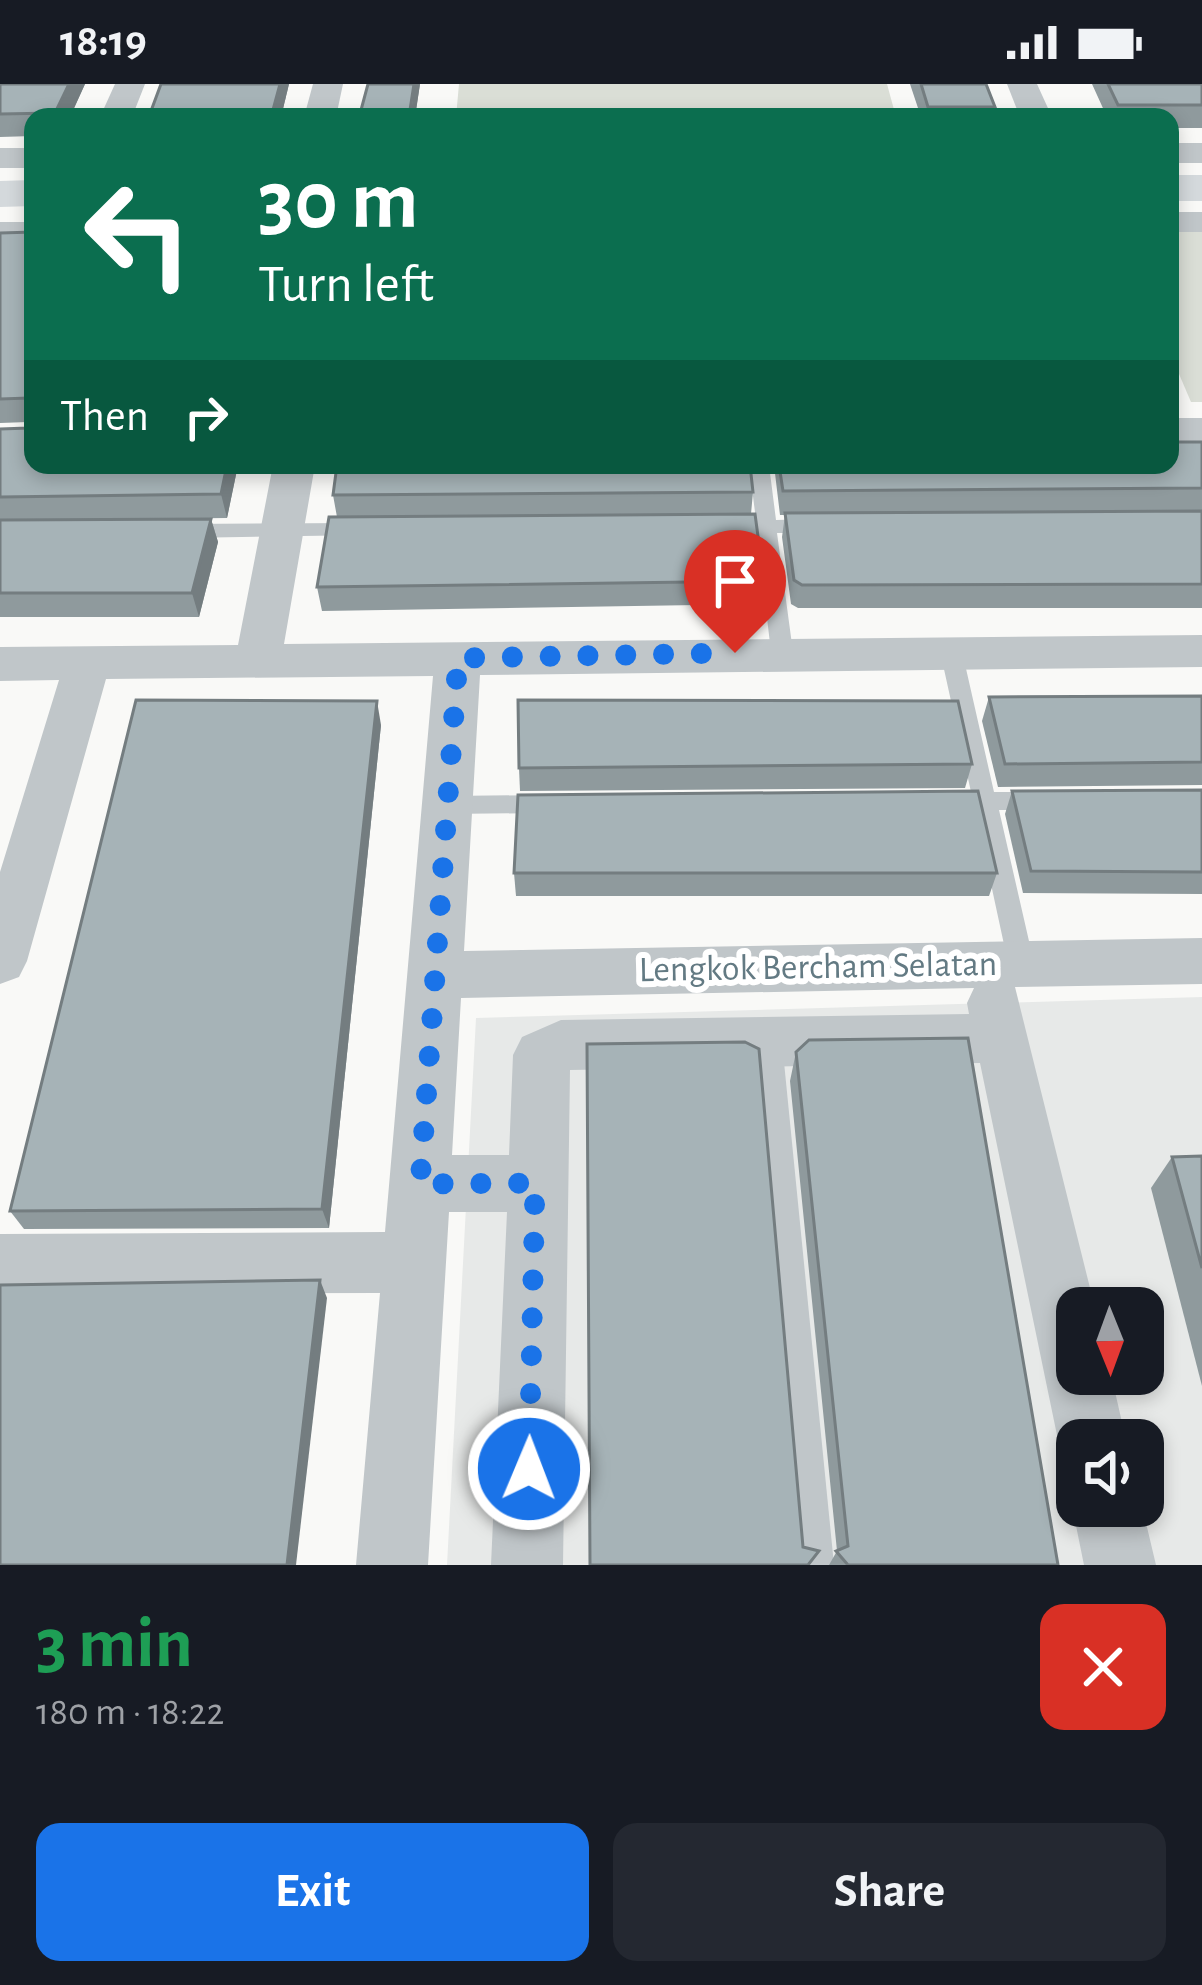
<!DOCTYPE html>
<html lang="en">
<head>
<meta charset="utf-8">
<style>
  body { margin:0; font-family:"Alegreya Sans",sans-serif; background:#242831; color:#f1f3f6; height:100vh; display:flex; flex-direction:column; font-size:45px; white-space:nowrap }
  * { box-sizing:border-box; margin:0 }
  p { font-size:39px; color:#9ea1a6 }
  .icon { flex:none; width:66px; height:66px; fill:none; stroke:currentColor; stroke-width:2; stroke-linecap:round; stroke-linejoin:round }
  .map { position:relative; height:1481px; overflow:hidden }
  .details { display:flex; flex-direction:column; background:#171b24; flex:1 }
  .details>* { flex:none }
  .top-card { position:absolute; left:24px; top:24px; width:1155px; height:366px; border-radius:24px; box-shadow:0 6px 18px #0003; background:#0b6e4f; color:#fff; overflow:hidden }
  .needle { width:78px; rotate:179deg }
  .tools { position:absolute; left:1056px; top:1203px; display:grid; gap:24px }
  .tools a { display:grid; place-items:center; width:108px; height:108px; border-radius:24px; background:#171b24; box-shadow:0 6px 18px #0003; font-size:60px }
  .pin { position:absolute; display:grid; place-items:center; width:102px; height:102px; color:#fff; margin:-123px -51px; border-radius:50% 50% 50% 0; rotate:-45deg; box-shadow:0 0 12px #0007 }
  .pin .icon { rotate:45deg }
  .me { position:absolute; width:132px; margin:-66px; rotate:1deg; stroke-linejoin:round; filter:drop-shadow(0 0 9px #0008) }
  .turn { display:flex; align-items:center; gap:42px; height:252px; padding:0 36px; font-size:54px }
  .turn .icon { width:156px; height:156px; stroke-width:2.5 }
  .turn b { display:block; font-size:84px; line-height:102px }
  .then { display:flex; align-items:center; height:114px; padding:0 36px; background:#0003; gap:24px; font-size:45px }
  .round { display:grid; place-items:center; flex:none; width:126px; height:126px; border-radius:24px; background:#242831 }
  .head { display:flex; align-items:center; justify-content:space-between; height:204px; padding:0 36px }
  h1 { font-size:72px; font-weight:700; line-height:90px; color:#1e9e55 }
  .primary-button { display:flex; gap:24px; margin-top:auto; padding:24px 36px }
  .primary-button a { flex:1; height:138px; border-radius:24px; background:#1a73e8; color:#fff; font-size:48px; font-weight:700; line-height:138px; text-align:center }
  .primary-button a+a { background:#242831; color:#f1f3f6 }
  .status { display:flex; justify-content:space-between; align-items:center; height:84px; padding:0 60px; background:#171b24; direction:ltr }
  .status svg { height:33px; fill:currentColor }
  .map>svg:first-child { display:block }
  .built { fill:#e7e9e8; fill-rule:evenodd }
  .green { fill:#daded6 }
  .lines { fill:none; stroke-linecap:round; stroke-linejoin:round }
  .lane { fill:#c0c6c9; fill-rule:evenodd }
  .street { fill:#c0c6c9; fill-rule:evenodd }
  .secondary { fill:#d4d9dc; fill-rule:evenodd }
  .wall { fill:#8f9a9d }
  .shaded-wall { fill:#747d80 }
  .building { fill:#a6b3b7; stroke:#747d80; stroke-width:3 }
  .route { stroke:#1a73e8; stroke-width:21; stroke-dasharray:0 37.8 }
  .labels { text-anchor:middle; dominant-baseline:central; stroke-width:12; stroke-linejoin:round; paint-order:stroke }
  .street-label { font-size:36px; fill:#637a83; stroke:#fff }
</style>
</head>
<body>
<div class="status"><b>18:19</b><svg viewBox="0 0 49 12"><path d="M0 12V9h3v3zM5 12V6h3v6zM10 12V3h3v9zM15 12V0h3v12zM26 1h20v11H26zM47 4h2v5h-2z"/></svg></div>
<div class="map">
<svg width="1202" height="1481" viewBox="0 0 1202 1481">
  <rect width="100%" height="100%" fill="#f9f9f7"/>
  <path class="built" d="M1202,913v568h-755l29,-547zM1077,1224h66v66h-66zM1077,1356h66v66h-66z"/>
  <g class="green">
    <path d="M459,0h428l9,33h-440z"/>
    <path d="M1202,147v171h-11l-21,-49v-121z"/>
  </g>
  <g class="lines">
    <g class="lane">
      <path d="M749,381h20l7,55 40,-1 10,7 -10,7h-39l16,119 -11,8 -11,-8 -14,-119 -33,1 -10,-7 10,-7h32z"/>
      <path d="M360,439l10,7 -3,5 -183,3 -10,-7 10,-7z"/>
      <path d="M951,559l11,8 32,141h44l12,9 -12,9h-39l35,153 -4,8 -9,3 -9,-3 -4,-8 -33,-153h-23l-12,-9 12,-9h19l-31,-141z"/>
      <path d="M546,711l12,9 -12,9 -99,1 -12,-9 12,-9z"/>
      <path d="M769,946l9,4 4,8 52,523h-34l-44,-523 4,-8z"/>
    </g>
    <g class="street">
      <path d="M115,0h30l-13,33h-32z"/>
      <path d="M313,0h30l-7,33h-32z"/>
      <path d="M1007,0h30l15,33h-32z"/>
      <rect x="1170" y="59" width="32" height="20"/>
      <rect x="0" y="64" width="33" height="20"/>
      <rect x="1170" y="128" width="32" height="20"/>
      <rect x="0" y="138" width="33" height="20"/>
      <rect x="1170" y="334" width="32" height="24"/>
      <path d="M273,381h42l-31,179 918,-9v32l-722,8 -16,276 738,-13v46l-187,3 80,321h-18v66h34l15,66h-49v28l-9,-4 -10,-24 -78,-377 -410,7 -7,495h-72l16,-353h-58l-21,353h-72l24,-272 -380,1v-60l385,-2 48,-556 -327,3 -79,282 -8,16 -19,7v-112l59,-192 -59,1v-34l238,-2zM974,904l-7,15 2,11 -408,6 -39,17 -9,18 -4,100h-57l9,-157z"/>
      <path d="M1077,1410v12h65l14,59h-72l-12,-59z"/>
    </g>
    <g class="secondary">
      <rect x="1170" y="91" width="32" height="26"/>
      <path d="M33,96v26l-33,1v-26z"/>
    </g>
  </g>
  <g class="wall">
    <path d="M0,0h85l-15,33h-37v19l-33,1z"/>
    <path d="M289,0l-8,33h-128l-2,-6z"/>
    <path d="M368,0h52l-5,33h-53l-1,-7z"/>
    <path d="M910,0h76l9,23 -3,10h-71z"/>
    <path d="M1092,0h110v44h-32v-11h-63z"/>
    <path d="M33,148v233h205l-11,53 -91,1h75l7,23 -19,75h-199v-188l28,-1v-6l-28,1v-190z"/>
    <path d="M1202,358v166h-404l-7,-4 -9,-67 3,-22h-5l-6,-50h396z"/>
    <path d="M753,408l-2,22 13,67 -3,23 -439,7 -5,-24 20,-70 -4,-22z"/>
    <path d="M1202,612v89l-204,2 -16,-66 7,-24z"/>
    <path d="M381,641l-52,503 -305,1 -14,-18z"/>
    <path d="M972,680l-7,24 -445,3 -1,-23z"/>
    <path d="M1202,705v105l-179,-1 -18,-79 7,-23z"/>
    <path d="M514,789h483l-8,23h-473z"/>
    <path d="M796,968l262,513h-229l8,-14 -47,-470z"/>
    <path d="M1202,1072v230l-51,-198 21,-31z"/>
  </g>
  <g class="shaded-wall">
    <path d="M69,0h16l-15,33h-14l-1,-4z"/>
    <path d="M280,0h9l-8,33h-7l-1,-7z"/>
    <path d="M414,0h6l-5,33h-4z"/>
    <path d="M227,381h11l-11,53 -6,-24z"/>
    <path d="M211,435l7,23 -19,75 -7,-24z"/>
    <path d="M377,617l4,24 -52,503 -7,-19z"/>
    <path d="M320,1196l7,18 -31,267h-9z"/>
  </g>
  <g class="building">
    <path d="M0,0h69l-14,29 -55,1z"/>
    <path d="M161,0h119l-7,26 -122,1z"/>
    <path d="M368,0h46l-4,26h-49z"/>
    <path d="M921,0h65l9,23h-67z"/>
    <path d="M1108,0h94v21h-84z"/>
    <path d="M33,148v233h194l-6,29 -221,3v-68l28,-1v-30l-28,1v-166z"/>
    <path d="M1170,358h32v46l-419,3 -4,-26h391z"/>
    <path d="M337,381h413l3,27 -420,3z"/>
    <path d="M1202,427v73l-400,1 -8,-5 -9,-67z"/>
    <path d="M755,430l9,67 -447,6 12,-70z"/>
    <path d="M211,435l-19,74h-192v-73z"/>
    <path d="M1202,612v66l-197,2 -16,-67z"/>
    <path d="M136,616l241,1 -55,508 -312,2z"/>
    <path d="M518,616l440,1 14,63 -453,4z"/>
    <path d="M1202,706v82l-171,-1 -19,-80z"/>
    <path d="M978,707l19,82h-483l4,-78z"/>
    <path d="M968,954l90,527h-210l-12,-14 12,-5 -52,-494 13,-12z"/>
    <path d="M745,958l14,7 44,498 16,4 -11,14h-218l-3,-521z"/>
    <path d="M1202,1072v112l-30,-111z"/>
    <path d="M320,1196l-33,285h-287v-280z"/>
  </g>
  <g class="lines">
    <path class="route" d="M529,1385l6,-286 -115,1 38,-526 277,-5"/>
  </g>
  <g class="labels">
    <g class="street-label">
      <text transform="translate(818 883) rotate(-1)">Lengkok Bercham Selatan</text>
    </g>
  </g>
</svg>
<div class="tools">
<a><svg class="needle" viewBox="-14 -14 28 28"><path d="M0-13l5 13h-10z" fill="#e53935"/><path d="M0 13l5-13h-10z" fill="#9ea1a6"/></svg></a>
<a><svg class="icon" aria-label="sound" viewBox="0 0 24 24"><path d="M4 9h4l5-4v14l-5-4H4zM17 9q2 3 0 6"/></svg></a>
</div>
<div class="pin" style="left:735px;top:569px;background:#d93025"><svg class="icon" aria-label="arrive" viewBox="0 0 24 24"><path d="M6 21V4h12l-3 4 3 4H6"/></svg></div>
<svg class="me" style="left:529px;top:1385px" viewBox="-20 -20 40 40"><circle r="17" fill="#1a73e8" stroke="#fff" stroke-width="3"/><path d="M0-11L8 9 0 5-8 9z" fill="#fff"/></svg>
<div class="top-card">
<div class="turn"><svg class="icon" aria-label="left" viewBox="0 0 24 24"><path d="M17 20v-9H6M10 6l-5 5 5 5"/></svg><div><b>30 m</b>Turn left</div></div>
<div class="then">Then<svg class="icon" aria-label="right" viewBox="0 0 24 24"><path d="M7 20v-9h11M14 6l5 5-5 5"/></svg></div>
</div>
</div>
<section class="details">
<div class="head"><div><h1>3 min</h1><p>180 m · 18:22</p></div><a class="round" style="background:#d93025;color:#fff"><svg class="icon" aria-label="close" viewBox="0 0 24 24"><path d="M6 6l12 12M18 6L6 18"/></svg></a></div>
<div class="primary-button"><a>Exit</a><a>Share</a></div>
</section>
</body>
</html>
